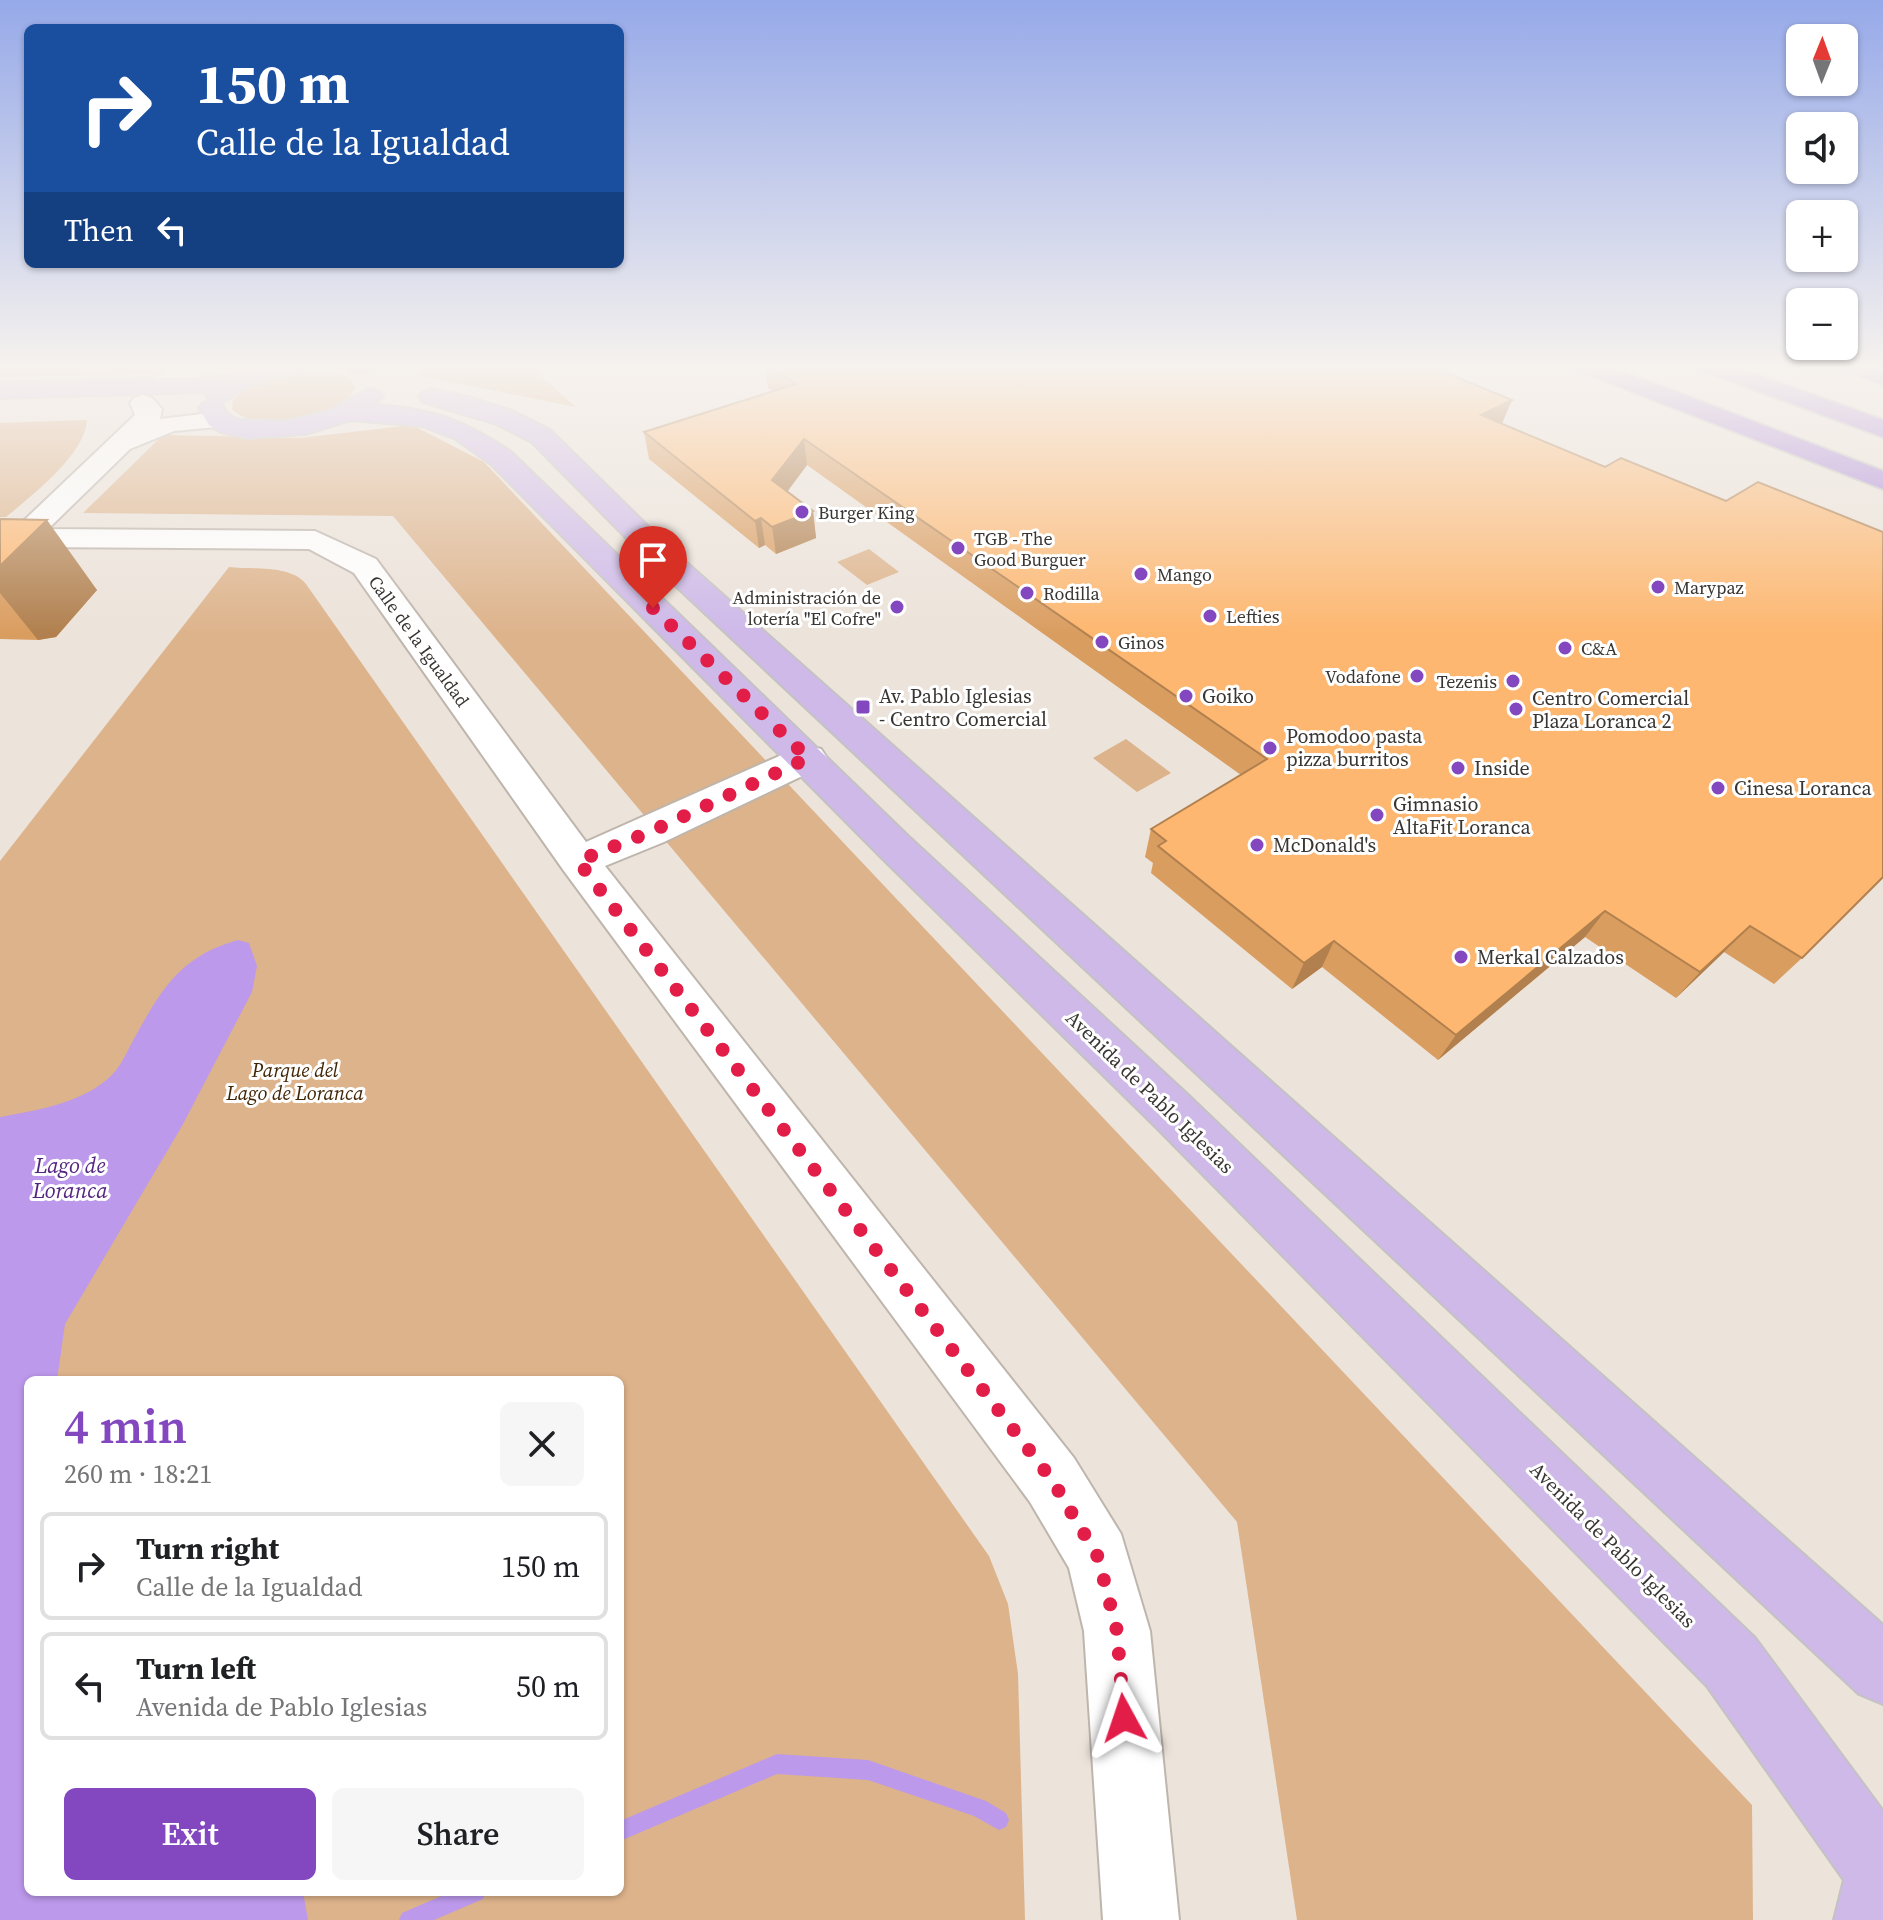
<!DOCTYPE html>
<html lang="en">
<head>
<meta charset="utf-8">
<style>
  body { margin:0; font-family:"Source Serif 4",serif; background:#f6f6f6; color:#202124; height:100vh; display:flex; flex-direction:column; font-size:30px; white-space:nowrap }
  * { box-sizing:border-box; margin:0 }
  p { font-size:26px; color:#757577 }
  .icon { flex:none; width:44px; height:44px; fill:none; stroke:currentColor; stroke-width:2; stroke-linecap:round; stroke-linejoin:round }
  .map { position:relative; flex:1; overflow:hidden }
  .panel { position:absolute; left:24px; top:1376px; width:600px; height:520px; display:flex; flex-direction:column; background:#fff; border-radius:12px; box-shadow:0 2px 6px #0004 }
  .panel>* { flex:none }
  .guide { position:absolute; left:24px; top:24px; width:600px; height:244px; border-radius:12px; box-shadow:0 2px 6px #0004; background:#1a4fa0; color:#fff; overflow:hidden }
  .needle { width:52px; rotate:1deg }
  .controls { position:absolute; left:1786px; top:24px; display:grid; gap:16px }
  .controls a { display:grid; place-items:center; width:72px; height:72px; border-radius:12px; background:#fff; box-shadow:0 2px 6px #0004; font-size:40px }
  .pin { position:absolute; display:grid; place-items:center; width:68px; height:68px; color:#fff; margin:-82px -34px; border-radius:50% 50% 50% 0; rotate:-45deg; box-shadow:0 0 8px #0007 }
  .pin .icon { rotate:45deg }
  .me { position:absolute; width:88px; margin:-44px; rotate:355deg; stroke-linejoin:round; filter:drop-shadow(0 0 6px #0008) }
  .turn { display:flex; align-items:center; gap:28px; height:168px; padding:0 40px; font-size:36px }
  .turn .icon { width:104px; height:104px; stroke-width:2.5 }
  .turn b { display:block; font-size:56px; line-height:68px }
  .then { display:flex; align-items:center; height:76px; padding:0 40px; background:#0003; gap:16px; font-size:30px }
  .round { display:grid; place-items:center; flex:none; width:84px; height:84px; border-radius:12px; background:#f6f6f6 }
  .overview { display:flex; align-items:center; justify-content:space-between; height:136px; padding:0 40px }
  h1 { font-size:48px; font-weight:600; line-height:60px; color:#8348bf }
  .primary-button { display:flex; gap:16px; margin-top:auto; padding:16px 40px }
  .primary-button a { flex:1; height:92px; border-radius:12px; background:#8348bf; color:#fff; font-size:32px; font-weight:600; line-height:92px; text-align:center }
  .primary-button a+a { background:#f6f6f6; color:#202124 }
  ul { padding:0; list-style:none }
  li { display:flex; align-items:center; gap:24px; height:108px; margin:0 16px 12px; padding:0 24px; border:4px solid #e0e0e0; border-radius:12px }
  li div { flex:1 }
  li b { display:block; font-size:30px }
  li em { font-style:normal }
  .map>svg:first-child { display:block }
  .green { fill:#ddb38b; fill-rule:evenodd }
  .water { fill:#bc99eb }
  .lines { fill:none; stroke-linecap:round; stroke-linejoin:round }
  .stream { fill:#bc99eb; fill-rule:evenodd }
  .minor-casing { stroke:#beb5ac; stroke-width:4 }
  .major-casing { stroke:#c4c2c2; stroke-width:4 }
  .highway-casing { stroke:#c4c2c2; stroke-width:4 }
  .minor { fill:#fff; fill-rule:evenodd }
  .major { fill:#ceb9e9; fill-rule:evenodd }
  .highway { fill:#ad8bda; fill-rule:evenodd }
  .wall { fill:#da9d60 }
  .shaded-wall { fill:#b1804e }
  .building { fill:#fdb770; stroke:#b1804e; stroke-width:2 }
  .route { stroke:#e11d48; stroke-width:14; stroke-dasharray:0 25.2 }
  .poi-dot { fill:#8348bf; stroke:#fff; stroke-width:3 }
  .labels { text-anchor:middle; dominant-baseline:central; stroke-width:6; stroke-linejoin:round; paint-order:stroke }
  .far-poi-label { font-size:18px; fill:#393532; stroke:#fff; text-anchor:start }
  .far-street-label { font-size:18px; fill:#393532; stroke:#fff }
  .poi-label { font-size:20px; fill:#393532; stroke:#fff; text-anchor:start }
  .park-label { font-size:20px; font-style:italic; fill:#412606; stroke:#fff }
  .street-label { font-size:20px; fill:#393532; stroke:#fff }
  .water-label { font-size:22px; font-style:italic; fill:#542481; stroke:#fff }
</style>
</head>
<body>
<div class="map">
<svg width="1883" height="1920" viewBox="0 0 1883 1920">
  <rect width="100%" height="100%" fill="#ece3da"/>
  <g class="green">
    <path d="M0,365h175l-10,9 -165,3z"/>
    <path d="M405,365h123l48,42 -155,-31z"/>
    <path d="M316,371c15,1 34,0 39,17 -13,32 -100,47 -123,21l1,-9c21,-22 54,-27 83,-29z"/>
    <path d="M87,420c-2,35 -56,76 -81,97h-6v-94z"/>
    <path d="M412,425l72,37 1268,1343 1,115h-456l-60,-398 -844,-1006 -310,-3 80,-78 137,3z"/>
    <path d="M869,549l30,23 -32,13 -30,-23z"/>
    <path d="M229,567c23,3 61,-3 77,17l683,972 19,48 10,70 7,246h-1025v-1059zM28,1380h592v512h-592z"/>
    <path d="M1126,739l45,34 -34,19 -44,-34z"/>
  </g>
  <path class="water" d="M238,940l11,3 8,23 -5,26 -70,134 -117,198 -8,56h-29v512h275l5,28h-308v-803c38,-7 91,-15 117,-48 7,-9 12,-22 18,-32 27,-49 46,-81 103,-97z"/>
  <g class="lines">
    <g class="stream">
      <path d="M777,1754l91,6 118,41 20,12 3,7 -3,7 -7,3 -25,-14 -106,-36 -91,-6 -157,67v-20z"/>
      <path d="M451,1892h35l-3,7 -49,21h-35l3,-7z"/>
    </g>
    <g class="minor-casing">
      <g id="minor">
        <path d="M182,365h98l3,4 -3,5c-20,5 -58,9 -71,-9 -12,16 -40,30 -60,25l-3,-5 3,-5z"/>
        <path d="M143,395l9,3 10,11 -2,10 58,-7 9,2 4,6 -4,6 -53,5 -44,18 -82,80 267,2 61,28 210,283 209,-93 13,-3 13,3 6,9 -6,9 -157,75 -59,24 469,592 47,76 29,97 29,289h-76l-19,-289 -15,-63 -39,-66 -466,-631 -210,-298 -45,-24 -279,-2c-10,10 -16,13 -30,10v-28h15l120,-114 -5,-12 4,-5z"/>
      </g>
    </g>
    <g class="major-casing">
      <g id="major">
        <path d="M268,365h38l-3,5 -50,14 -32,19 7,12 11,5 47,1 43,-10 41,-23 9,3 4,5 -8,9c58,4 88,15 136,47l398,385 279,258 567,543 128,173v109h-49l10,-40 -137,-194 -553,-561 -273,-268 -390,-393 -35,-25 -34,-13 -71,-6 -46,14 -58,4 -26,-6 -12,-7 -10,-17 4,-5 7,-2 -4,-5 3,-4 -209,6v-16l211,-5z"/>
        <path d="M432,389l36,8 44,14 38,19 119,117 1214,1078v79l-24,-10 -1212,-1135 -115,-117 -38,-19 -71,-21 -4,-5 4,-5z"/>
      </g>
    </g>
    <g class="highway-casing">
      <g id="highway">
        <path d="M348,365h24l-5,8h-18l-3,-5z"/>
        <path d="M1573,365h33l277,106v18l-307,-119z"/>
        <path d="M1697,365h34l152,55v17l-183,-67z"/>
        <path d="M1843,365h31l9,4v16l-37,-15z"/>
      </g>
    </g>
    <use href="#minor" class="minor"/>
    <use href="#major" class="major"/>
    <use href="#highway" class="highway"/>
  </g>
  <g class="wall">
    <path d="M764,365h663l75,58 300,535 -28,26 -50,-32 -48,46 -91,-61 -147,123 -116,-93 -30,22 -141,-116 2,-10 -8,-6 6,-28 90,-54 -434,-310 -20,26 26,20 3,27 -40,16 -11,-9 -6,3 -110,-89 -5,-27 128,-41 -4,-3z"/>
    <path d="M0,519l97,71 -41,47 -18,3 -38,-1z"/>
  </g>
  <g class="shaded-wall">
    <path d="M1512,400l-11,26 -20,-11z"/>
    <path d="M804,439l3,26 -31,42 -4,-27z"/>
    <path d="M813,511l3,27 -40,16 -4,-27z"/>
    <path d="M761,518l4,27 -6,3 -4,-27z"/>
    <path d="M47,520l50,70 -41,47 -18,3 -38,-47v-27z"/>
    <path d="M1605,911l-20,26 -147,123 18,-25z"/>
    <path d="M1750,926l-26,26 -48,46 24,-26z"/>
    <path d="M1334,941l-12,26 -30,22 12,-26z"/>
  </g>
  <g class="building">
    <path d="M768,365h659l85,35 -31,15 124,52 16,-9 105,43 32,-19 125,50v345l-81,81 -52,-32 -50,46 -95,-61 -149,124 -122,-94 -30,22 -146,-117 8,-5 -15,-12 116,-70 -463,-320 -32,41 41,31 -41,16 -11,-9 -6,3 -111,-89 152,-48z"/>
    <path d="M0,519l47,1 -47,46z"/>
  </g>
  <linearGradient id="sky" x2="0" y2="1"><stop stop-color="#96a9e9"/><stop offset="0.58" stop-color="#f6f2ee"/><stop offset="1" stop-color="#f6f2ee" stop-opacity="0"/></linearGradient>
  <rect width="1883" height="634" fill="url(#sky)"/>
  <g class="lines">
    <path class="route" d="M653,608l155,150 -158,74 -72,29 474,619 46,77 19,74 7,87"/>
  </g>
  <g class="poi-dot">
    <circle cx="802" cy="512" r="8"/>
    <circle cx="958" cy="548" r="8"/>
    <circle cx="1141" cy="574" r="8"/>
    <circle cx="1658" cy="587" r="8"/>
    <circle cx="1027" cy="593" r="8"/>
    <circle cx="897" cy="607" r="8"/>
    <circle cx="1210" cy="616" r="8"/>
    <circle cx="1102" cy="642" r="8"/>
    <circle cx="1565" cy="648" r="8"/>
    <circle cx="1417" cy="676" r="8"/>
    <circle cx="1513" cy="681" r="8"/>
    <circle cx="1186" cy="696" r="8"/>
    <rect x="855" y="699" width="16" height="16" rx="4"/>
    <circle cx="1516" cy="709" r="8"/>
    <circle cx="1270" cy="748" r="8"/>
    <circle cx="1458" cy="768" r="8"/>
    <circle cx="1718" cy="788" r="8"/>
    <circle cx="1377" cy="815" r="8"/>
    <circle cx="1257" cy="845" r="8"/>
    <circle cx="1461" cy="957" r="8"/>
  </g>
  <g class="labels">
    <g class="far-poi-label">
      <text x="818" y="512">Burger King</text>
      <text x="974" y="538">TGB - The<tspan x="974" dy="21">Good Burguer</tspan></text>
      <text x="1157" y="574">Mango</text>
      <text x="1674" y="587">Marypaz</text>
      <text x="1043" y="593">Rodilla</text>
      <text x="881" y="597" text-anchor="end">Administración de<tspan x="881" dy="21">lotería "El Cofre"</tspan></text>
      <text x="1226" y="616">Lefties</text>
      <text x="1118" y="642">Ginos</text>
      <text x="1581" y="648">C&amp;A</text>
      <text x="1401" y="676" text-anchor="end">Vodafone</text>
      <text x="1497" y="681" text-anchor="end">Tezenis</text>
    </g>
    <g class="far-street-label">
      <text transform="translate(419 641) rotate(54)">Calle de la Igualdad</text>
    </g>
    <g class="poi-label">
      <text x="879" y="696">Av. Pablo Iglesias<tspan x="879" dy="23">- Centro Comercial</tspan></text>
      <text x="1202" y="696">Goiko</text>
      <text x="1532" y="698">Centro Comercial<tspan x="1532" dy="23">Plaza Loranca 2</tspan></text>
      <text x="1286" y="736">Pomodoo pasta<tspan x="1286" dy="23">pizza burritos</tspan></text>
      <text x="1474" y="768">Inside</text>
      <text x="1734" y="788">Cinesa Loranca</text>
      <text x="1393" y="804">Gimnasio<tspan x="1393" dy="23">AltaFit Loranca</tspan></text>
      <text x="1273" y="845">McDonald's</text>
      <text x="1477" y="957">Merkal Calzados</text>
    </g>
    <g class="park-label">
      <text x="295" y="1070">Parque del<tspan x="295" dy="23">Lago de Loranca</tspan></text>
    </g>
    <g class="street-label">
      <text transform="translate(1150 1092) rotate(44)">Avenida de Pablo Iglesias</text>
      <text transform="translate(1613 1545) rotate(45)">Avenida de Pablo Iglesias</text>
    </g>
    <g class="water-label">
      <text x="70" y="1165">Lago de<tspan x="70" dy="25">Loranca</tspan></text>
    </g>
  </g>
</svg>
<div class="controls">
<a><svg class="needle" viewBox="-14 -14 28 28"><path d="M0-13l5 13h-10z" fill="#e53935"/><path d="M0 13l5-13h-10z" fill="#757577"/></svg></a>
<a><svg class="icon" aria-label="sound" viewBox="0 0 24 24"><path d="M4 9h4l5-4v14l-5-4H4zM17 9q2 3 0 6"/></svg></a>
<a>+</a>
<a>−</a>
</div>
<div class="pin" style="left:653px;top:608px;background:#d93025"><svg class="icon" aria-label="arrive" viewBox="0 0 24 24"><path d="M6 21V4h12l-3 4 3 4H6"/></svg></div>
<svg class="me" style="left:1124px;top:1718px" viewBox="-20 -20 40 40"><path d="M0-17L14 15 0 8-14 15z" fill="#e11d48" stroke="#fff" stroke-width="4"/></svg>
<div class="guide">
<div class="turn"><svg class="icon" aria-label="right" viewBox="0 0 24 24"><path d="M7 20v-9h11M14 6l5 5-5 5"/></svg><div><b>150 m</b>Calle de la Igualdad</div></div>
<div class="then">Then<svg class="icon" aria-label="left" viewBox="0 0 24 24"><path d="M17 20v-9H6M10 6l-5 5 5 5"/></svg></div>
</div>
<section class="panel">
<div class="overview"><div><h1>4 min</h1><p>260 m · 18:21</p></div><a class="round"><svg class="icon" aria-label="close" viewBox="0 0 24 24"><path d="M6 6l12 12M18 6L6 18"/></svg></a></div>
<ul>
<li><svg class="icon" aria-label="right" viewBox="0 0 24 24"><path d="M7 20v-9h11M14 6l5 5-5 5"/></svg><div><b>Turn right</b><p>Calle de la Igualdad</p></div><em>150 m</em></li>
<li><svg class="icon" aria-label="left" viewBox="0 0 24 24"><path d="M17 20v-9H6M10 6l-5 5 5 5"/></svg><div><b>Turn left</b><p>Avenida de Pablo Iglesias</p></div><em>50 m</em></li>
</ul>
<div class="primary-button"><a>Exit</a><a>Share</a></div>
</section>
</div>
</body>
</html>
